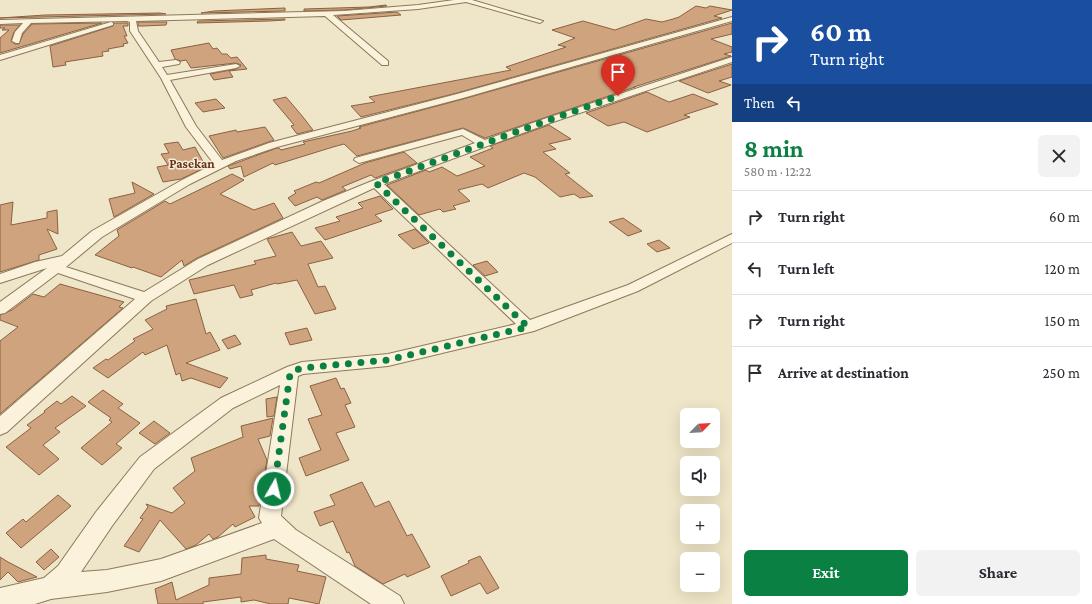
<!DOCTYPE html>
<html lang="en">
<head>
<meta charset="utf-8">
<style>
  body { margin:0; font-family:"Crimson Pro",serif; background:#f2f2f3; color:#2b2b33; height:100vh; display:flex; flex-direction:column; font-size:15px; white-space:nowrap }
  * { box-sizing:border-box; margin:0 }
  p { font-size:13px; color:#7c7c81 }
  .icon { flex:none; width:22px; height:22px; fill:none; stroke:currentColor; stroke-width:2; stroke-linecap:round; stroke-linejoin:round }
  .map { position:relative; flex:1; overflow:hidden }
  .drawer { display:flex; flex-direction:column; background:#fff; width:360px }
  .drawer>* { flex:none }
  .top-card { background:#1a4fa0; color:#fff; overflow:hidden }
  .needle { width:26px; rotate:66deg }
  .buttons { position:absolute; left:680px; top:408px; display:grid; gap:8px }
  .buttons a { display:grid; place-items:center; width:40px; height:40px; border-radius:6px; background:#fff; box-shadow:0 4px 16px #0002; font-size:20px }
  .pin { position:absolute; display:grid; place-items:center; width:34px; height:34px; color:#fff; margin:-41px -17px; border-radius:50% 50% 50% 0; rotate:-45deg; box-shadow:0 0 4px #0007 }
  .pin .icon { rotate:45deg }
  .me { position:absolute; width:44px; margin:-22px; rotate:8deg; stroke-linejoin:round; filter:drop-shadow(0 0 3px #0008) }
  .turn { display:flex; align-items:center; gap:14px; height:84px; padding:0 12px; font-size:18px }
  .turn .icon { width:52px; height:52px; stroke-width:2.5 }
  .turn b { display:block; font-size:28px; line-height:34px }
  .then { display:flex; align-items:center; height:38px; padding:0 12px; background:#0003; gap:8px; font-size:15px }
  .round { display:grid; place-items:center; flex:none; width:42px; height:42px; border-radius:6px; background:#f2f2f3 }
  .headline { display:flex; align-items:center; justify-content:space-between; height:68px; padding:0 12px }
  h1 { font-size:24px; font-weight:700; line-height:30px; color:#0b8043 }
  .action { display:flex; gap:8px; margin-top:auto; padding:8px 12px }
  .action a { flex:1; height:46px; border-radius:6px; background:#0b8043; color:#fff; font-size:16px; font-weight:700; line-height:46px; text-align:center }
  .action a+a { background:#f2f2f3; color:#2b2b33 }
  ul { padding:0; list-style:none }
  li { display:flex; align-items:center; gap:12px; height:52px; padding:0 12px; border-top:1px solid #e1e1e2 }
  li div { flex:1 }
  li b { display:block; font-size:15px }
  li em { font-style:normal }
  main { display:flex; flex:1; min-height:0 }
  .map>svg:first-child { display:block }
  .building { fill:#cea37d; stroke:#8b6241 }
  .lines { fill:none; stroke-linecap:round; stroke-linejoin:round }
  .minor-casing { stroke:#8c785c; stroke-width:2 }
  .minor { fill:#faf2db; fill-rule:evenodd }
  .route { stroke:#0b8043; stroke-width:7; stroke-dasharray:0 12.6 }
  .labels { text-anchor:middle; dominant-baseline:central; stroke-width:3; stroke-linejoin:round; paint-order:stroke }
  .far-quarter-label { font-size:13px; font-weight:bold; fill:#69321f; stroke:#f6efd7 }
</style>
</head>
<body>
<main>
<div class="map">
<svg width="732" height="604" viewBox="0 0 732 604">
  <rect width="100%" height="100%" fill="#efe5c8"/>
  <g class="building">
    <path d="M386,5l1,1 -43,4 -40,1v-2l65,-2z"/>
    <path d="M696,6l10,2 4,-2 22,4 -18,6 8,2 -265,75 -96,24 -10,-11 24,-4 -6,-5 10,-2 132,-25 -5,-3 60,-20 -8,-2 17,-7 -23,-8 31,-9 32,9 31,-11 16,3 11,-3 6,-2z"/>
    <path d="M285,8v3l-84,2 13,-2z"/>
    <path d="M397,12l4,3 -60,5 -4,-4z"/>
    <path d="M160,13l6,1 -166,4 45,-3z"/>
    <path d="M285,19v1l-16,1 -72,2 1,-2z"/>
    <path d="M138,22h29l-1,3 -23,1h-5z"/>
    <path d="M102,23l-102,30v-15l9,-8h-7l3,-2h-5v-3h20l-6,7 -3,9 4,3h4l4,-10 9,-10z"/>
    <path d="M114,23h14v3h-5l4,10h-3l4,7 -5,1 1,2 -16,3 1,2 -7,1 1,4 -38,6 1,3 -13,2 -3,-21 63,-20z"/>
    <path d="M732,23v11l-21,5 21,8v5l-8,2 7,2 -97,31h1l-150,51 -22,-10 -106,28 -13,-12 -11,3 -58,18 -2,-2 -29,14 -3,-11 -11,3 -2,-3 49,-18h2l2,2 24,-6 -2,-2 49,-11 9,-3 -2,-1 104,-28z"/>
    <path d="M209,43l4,6 4,-1 5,6h5l4,4 6,-1 10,12 -18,2 4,6 -19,3 -4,-6 26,-5 5,-4 -5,-2 -45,5 -5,-8 -5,1 -6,-2 -4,-9z"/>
    <path d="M732,64v13l-13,4 12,4 -23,8 -29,-12z"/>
    <path d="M647,92l22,10 24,-8 25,10 -34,11 6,2 -43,15 -23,-10 -16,4 -22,-13z"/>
    <path d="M286,97l17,20 10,13 -16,4 -6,-8 3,-1 -21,-25z"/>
    <path d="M216,99l9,9 -22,4 -8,-9z"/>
    <path d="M549,125l22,14 -22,5 7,5 -13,3 27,21 -5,1 28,22 -13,2 -6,-4 -14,3 -25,-20 -11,-4 -36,15 -6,-4 -24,6 12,11 -17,5 3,3 -13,3 -3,-3 -21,6 -32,-30 39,-15 3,2 13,-5 15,9 28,-10 -15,-9 23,-9 -3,-2z"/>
    <path d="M265,127l9,13 -51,18 -14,-22 27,-6 1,2z"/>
    <path d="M178,142l5,8 12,-3 11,20 -25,12 -18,3 -6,-15 11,-2 -7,-11 8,-1 -5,-9z"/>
    <path d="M404,152l13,11 -42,15 -4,-3 -29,12 4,3 -24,10 -5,-3 -22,9 -7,-8 8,-5 -2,-2 22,-9 3,1 46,-20z"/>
    <path d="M232,174l12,6 -24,14 34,16 20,-7 9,15 -86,40 -13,8 -2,-6 -21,17 -28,-10 -1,1 -37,-13 24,-19 -2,-6 48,-29 5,3z"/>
    <path d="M132,182l22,12 -40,23 -5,-18 26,-6z"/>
    <path d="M380,196l13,13 -18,6 7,6 -57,19 -10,-12 25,-7 -4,-4 27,-9 -5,-5z"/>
    <path d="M13,202l-2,23 36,-7v-6l10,-2 1,24 -11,-5 10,20 -18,6v5l-39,12v-67z"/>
    <path d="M623,218l19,13 -14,5 -19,-14z"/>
    <path d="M415,229l14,14 -16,6 -15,-14z"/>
    <path d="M292,232l9,14 20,-5 12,17 -25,6 10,23 7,-1 11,23 -21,5 -18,-34 -20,4 -1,-1 -25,7 2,5 -13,3 -6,-13 -40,9 -5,-14 67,-16 -2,-3 22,-5 -9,-17z"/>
    <path d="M659,240l11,8 -13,4 -10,-8z"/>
    <path d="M487,261l11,11 -13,4 -12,-11z"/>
    <path d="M60,284l64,18 -5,5 4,1 -123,106v-73l18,-14 -18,-7v-5l12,-5 21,-16 11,3z"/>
    <path d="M196,299l10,35 4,-2 10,18 -34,13 42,15 -8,10 -29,-10 -9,3 -2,-8 -4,2 -9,-30 -22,10 -2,-3 -35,26 -15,-10 13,-9 2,1 27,-19 -2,-2 20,-10 -8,-9 22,-11 -1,-3z"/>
    <path d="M307,328l5,12 -22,5 -5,-12z"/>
    <path d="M235,335l6,9 -13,5 -6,-9z"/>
    <path d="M336,378l5,11 3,-1 7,15 -6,2 10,22 -19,6 13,27 -43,16 -7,-18 22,-8 -13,-31 14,-4 -12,-29z"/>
    <path d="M103,390l20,14 -5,4 22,15 -24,21 6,4 -20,17 -21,-17 31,-26 -3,-2 2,-2 -23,-16z"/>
    <path d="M72,396l14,10 -31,22 5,4 -17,13 16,14 -20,16 -33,-28 25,-19 -4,-3 18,-13 -1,-1 13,-10 4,3z"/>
    <path d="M277,397l-3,19 -7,1 -1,-18z"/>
    <path d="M273,418l-3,18 -12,3 9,21 -8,46h-10l6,11 -20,10 -2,-3 -15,13 -5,2 -4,-5 -13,11 -10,4 -26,-29 -21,32 -15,-6 19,-27 -3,-1 8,-11 -2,-3 26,9 13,-10 -12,-15 22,-17 -4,-13 52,-21 -2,-11z"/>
    <path d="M154,421l16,12 -15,11 -16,-11z"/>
    <path d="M362,482l13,25 14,-6 18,35 5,-2 18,33 -23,10 -2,-3 -22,10 -28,-18 -6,-14 -2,1 -14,-32 -13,5 -6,-14 21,-7 -5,-10z"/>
    <path d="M58,495l13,11 -50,42 -15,-15 17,-14 3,3z"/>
    <path d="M51,549l8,8 -15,13 -8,-8z"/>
    <path d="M266,555v4l33,6 -2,6 29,6 -7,27 -30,-6 -1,6h-17l-17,-4 -13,2v-5l-38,5v2h-45l-3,-15 17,-7 4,18 33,-15v-7l32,-4 1,-16z"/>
    <path d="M480,556l19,32 -12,6 -7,-11 -29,13 -10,-20 28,-13 -1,-2z"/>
    <path d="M0,557l8,5 29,15 -19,5 -10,-10 -8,8z"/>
  </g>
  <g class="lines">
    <g class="minor-casing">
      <g id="minor">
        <path d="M454,0h18l71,21 -3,2 -74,-21 -48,7 -85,6 55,46v4h-6l-57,-49 -189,5 2,10 21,31 17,-2 4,2 -1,2 -17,3 5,8 69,-11 4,2 -4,2 -66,12 26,46 26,34 47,-17 188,-49 275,-77v4l-269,77 -186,49 -41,14 -46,23 -88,53 -36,30 78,25 54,-33 125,-58 49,-20 103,-38 -13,-8 -103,28 -5,-3 1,-2 108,-29 22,11 59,-21 188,-62v5l-182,61 -166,61 146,136 98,-35 104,-51v9l-94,48 -104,40 -146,35 -85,8 -5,2 -17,140 15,14 104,66 4,8h-33l-97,-65 -113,42 -54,11 -56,7 -16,5h-35v-16l44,-10 14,-12 38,-54 44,-55 81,-59 66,-31 15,-5 86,-8 128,-30 -142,-136 -166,77 -57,36 -144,131 -7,3v-19l135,-117 -77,-26 -53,40 -5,1v-12l47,-34 -47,15v-9l35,-12 27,-6 30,-25 90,-51 32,-16 -28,-37 -25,-49 -31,-47v-9l-3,-1 -96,2 -9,10 -3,10h-3l-4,-2 3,-9 8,-9 -23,1v-4l344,-9 74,-6zM280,385l-21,133 3,5 -101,36 -54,11 -26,2 31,-46 42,-57 79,-61z"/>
        <path d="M111,22l2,1v2l-113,35v-5z"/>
      </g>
    </g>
    <use href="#minor" class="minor"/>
  </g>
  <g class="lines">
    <path class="route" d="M274,489l16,-115 3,-3 9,-3 86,-8 140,-33 -152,-144 170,-62 72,-25"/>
  </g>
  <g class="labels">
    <g class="far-quarter-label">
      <text x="192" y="163">Pasekan</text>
    </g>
  </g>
</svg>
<div class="buttons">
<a><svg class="needle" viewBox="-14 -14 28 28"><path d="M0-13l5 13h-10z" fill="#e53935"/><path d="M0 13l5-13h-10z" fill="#7c7c81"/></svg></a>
<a><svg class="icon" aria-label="sound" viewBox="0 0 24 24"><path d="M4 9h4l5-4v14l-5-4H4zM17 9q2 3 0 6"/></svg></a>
<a>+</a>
<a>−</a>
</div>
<div class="pin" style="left:618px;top:96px;background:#d93025"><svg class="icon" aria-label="arrive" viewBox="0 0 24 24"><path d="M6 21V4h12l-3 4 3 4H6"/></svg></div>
<svg class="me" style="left:274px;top:489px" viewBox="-20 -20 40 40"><circle r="17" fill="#0b8043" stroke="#fff" stroke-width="3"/><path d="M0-11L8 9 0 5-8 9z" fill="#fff"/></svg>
</div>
<section class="drawer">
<div class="top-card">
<div class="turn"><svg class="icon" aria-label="right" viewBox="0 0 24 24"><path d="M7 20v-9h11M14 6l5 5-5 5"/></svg><div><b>60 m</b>Turn right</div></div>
<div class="then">Then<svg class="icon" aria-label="left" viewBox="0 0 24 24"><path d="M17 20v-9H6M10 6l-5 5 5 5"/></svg></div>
</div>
<div class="headline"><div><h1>8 min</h1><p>580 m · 12:22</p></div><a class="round"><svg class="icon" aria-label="close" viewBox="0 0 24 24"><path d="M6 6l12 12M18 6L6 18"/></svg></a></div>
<ul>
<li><svg class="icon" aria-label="right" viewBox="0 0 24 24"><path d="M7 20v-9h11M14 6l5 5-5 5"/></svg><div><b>Turn right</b></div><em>60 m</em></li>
<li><svg class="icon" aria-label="left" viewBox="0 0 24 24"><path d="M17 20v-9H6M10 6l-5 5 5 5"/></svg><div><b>Turn left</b></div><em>120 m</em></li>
<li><svg class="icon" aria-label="right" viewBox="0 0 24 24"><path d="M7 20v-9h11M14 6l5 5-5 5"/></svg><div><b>Turn right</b></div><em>150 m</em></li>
<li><svg class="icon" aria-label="arrive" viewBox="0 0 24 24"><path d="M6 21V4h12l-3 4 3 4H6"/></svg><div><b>Arrive at destination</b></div><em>250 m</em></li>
</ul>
<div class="action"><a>Exit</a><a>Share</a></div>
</section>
</main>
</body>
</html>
